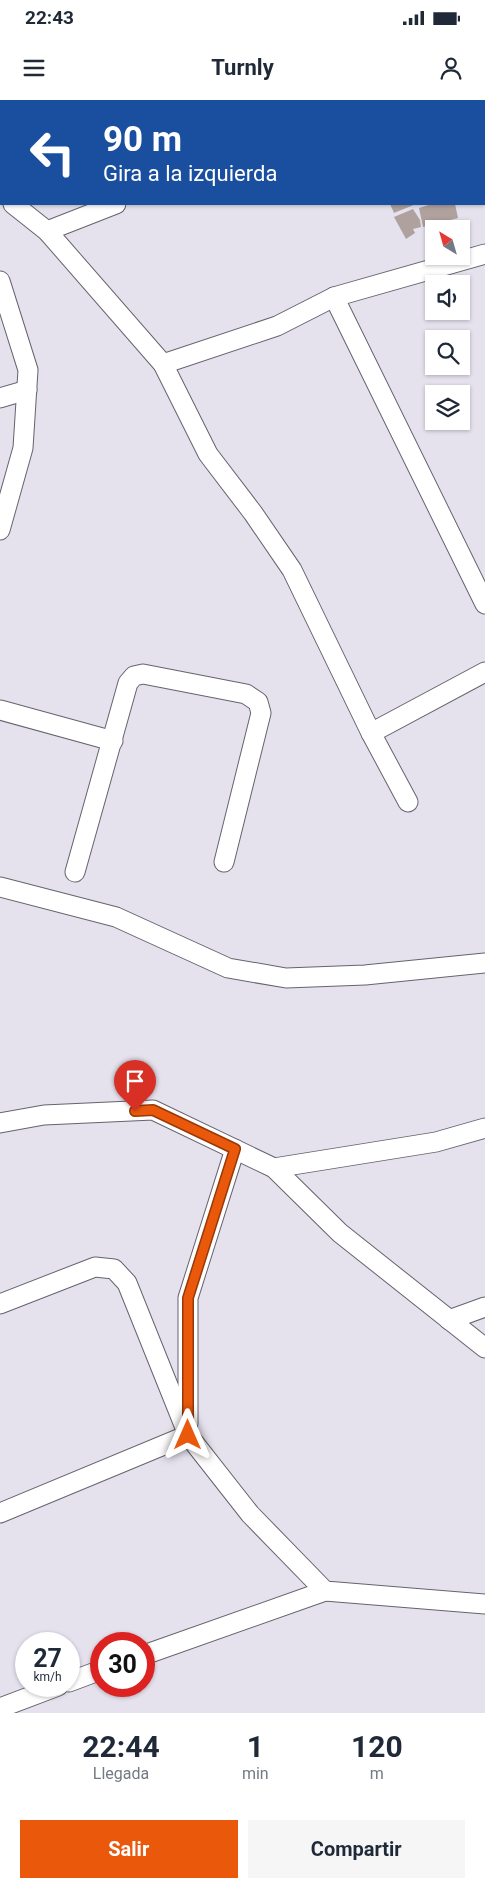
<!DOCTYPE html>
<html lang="es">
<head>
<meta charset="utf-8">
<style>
  body { margin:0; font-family:Roboto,sans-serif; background:#f6f6f7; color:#1f2937; height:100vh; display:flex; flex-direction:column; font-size:19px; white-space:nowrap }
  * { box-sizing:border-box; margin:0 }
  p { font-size:16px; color:#747a83 }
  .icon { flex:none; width:28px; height:28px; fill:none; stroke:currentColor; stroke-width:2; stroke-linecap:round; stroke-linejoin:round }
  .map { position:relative; height:1613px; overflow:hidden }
  .details { display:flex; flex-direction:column; background:#fff; flex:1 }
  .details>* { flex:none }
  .banner { position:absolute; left:0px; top:0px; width:485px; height:105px; box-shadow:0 1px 4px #0004; background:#1a4fa0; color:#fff; overflow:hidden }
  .needle { width:32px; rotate:323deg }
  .fabs { position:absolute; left:425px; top:120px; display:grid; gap:10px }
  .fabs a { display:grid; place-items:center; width:45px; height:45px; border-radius:0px; background:#fff; box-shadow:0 1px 4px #0004; font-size:25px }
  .speed { position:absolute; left:15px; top:1532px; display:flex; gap:10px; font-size:25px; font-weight:700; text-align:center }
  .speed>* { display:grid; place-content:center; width:65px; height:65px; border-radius:50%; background:#fff; box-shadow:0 1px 4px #0004; line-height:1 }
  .speed small { font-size:12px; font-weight:400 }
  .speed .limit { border:8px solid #d22; background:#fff; color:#111 }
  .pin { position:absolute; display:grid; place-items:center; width:42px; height:42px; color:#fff; margin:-51px -21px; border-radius:50% 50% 50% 0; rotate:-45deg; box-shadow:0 0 5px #0007 }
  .pin .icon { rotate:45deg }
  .me { position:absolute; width:55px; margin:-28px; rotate:0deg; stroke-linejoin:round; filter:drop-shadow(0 0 4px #0008) }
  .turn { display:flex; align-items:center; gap:18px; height:105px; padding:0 20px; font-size:22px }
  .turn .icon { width:65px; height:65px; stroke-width:2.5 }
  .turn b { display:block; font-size:35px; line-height:42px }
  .eta { display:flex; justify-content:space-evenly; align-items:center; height:85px; text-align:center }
  .eta b { font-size:30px; font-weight:700; line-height:35px }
  .button { display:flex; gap:10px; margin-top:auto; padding:10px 20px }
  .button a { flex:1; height:58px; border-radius:0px; background:#ea580c; color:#fff; font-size:20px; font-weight:700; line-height:58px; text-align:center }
  .button a+a { background:#f6f6f7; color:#1f2937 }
  .status { display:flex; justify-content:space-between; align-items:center; height:35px; padding:0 25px; background:#fff; direction:ltr }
  .status svg { height:14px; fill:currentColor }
  header { display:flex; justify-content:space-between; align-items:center; height:65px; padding:0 20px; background:#fff; font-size:22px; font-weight:700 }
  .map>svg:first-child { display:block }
  .building { fill:#afa19e }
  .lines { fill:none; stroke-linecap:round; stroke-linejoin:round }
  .street-casing { stroke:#66636e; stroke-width:21 }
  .street { stroke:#fff; stroke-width:19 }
  .route-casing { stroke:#983908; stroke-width:12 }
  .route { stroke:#ea580c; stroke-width:9 }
</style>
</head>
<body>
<div class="status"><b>22:43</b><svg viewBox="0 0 49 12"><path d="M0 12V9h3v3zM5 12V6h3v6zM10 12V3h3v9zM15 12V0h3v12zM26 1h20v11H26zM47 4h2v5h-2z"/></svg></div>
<header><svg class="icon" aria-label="menu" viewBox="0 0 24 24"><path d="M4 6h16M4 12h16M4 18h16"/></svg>Turnly<svg class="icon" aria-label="person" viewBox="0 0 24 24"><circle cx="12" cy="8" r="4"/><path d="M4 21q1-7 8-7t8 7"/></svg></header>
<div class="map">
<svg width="485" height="1613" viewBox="0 0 485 1613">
  <rect width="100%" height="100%" fill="#e5e2ee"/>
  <g class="building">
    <path d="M390,104h26l-22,9z"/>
    <path d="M432,104h23l3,14 -35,9 -4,-19z"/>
    <path d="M413,109l7,11 1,7 -8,2 2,4 -9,6 -12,-22z"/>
  </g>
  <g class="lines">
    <g class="street-casing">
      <g id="street">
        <path d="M281,0v1"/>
        <path d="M377,1l3,-1"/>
        <path d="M0,93l1,1"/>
        <path d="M13,104l34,27 116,133 45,90 45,59 39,57 79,163 37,69"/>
        <path d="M47,131l69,-27"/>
        <path d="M0,181l28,89 -5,78 -23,82"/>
        <path d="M334,197l151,307"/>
        <path d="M163,264l114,-38 57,-29 151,-43"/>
        <path d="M0,298l27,-8"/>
        <path d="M0,610l113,31"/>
        <path d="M371,633l114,-61"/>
        <path d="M75,772l53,-189 6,-7 9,-2 103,20 12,8 3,11 -37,149"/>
        <path d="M0,787l116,30 112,51 58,10 79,-3 120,-12"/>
        <path d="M0,1023l44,-8 109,-5 121,58 66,65 145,115"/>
        <path d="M274,1068l162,-26 49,-14"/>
        <path d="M0,1204l95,-37 19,2 13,14 61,152 62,79 75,77 160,13"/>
        <path d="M449,1220l36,-13"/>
        <path d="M188,1324v-126l47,-149"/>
        <path d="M0,1413l188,-78"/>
        <path d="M144,1555l181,-64"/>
        <path d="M69,1582l32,-12"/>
        <path d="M0,1608l58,-22"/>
      </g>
    </g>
    <use href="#street" class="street"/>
  </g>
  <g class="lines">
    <g class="route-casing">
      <path id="route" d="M135,1011l18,-1 82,39 -47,149v137"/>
    </g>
    <use href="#route" class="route"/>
  </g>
</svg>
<div class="fabs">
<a><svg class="needle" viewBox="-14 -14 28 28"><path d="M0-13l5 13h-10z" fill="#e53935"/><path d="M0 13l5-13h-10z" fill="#747a83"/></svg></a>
<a><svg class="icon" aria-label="sound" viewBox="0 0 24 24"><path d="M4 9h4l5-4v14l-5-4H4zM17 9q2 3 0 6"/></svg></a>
<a><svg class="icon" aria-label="search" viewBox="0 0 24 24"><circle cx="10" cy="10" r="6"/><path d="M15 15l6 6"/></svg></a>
<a><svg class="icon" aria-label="layers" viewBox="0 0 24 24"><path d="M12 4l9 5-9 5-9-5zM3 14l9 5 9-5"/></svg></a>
</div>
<div class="speed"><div>27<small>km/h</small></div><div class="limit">30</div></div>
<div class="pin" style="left:135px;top:1011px;background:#d93025"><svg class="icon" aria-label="arrive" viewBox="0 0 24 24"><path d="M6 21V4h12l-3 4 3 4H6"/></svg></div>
<svg class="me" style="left:188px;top:1335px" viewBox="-20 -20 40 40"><path d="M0-17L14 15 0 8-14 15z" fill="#ea580c" stroke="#fff" stroke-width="4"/></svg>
<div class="banner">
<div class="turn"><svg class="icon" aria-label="left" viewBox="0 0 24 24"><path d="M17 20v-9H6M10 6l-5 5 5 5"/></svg><div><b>90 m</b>Gira a la izquierda</div></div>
</div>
</div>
<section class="details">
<div class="eta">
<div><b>22:44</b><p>Llegada</p></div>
<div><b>1</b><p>min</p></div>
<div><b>120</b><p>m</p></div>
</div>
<div class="button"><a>Salir</a><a>Compartir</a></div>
</section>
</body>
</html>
